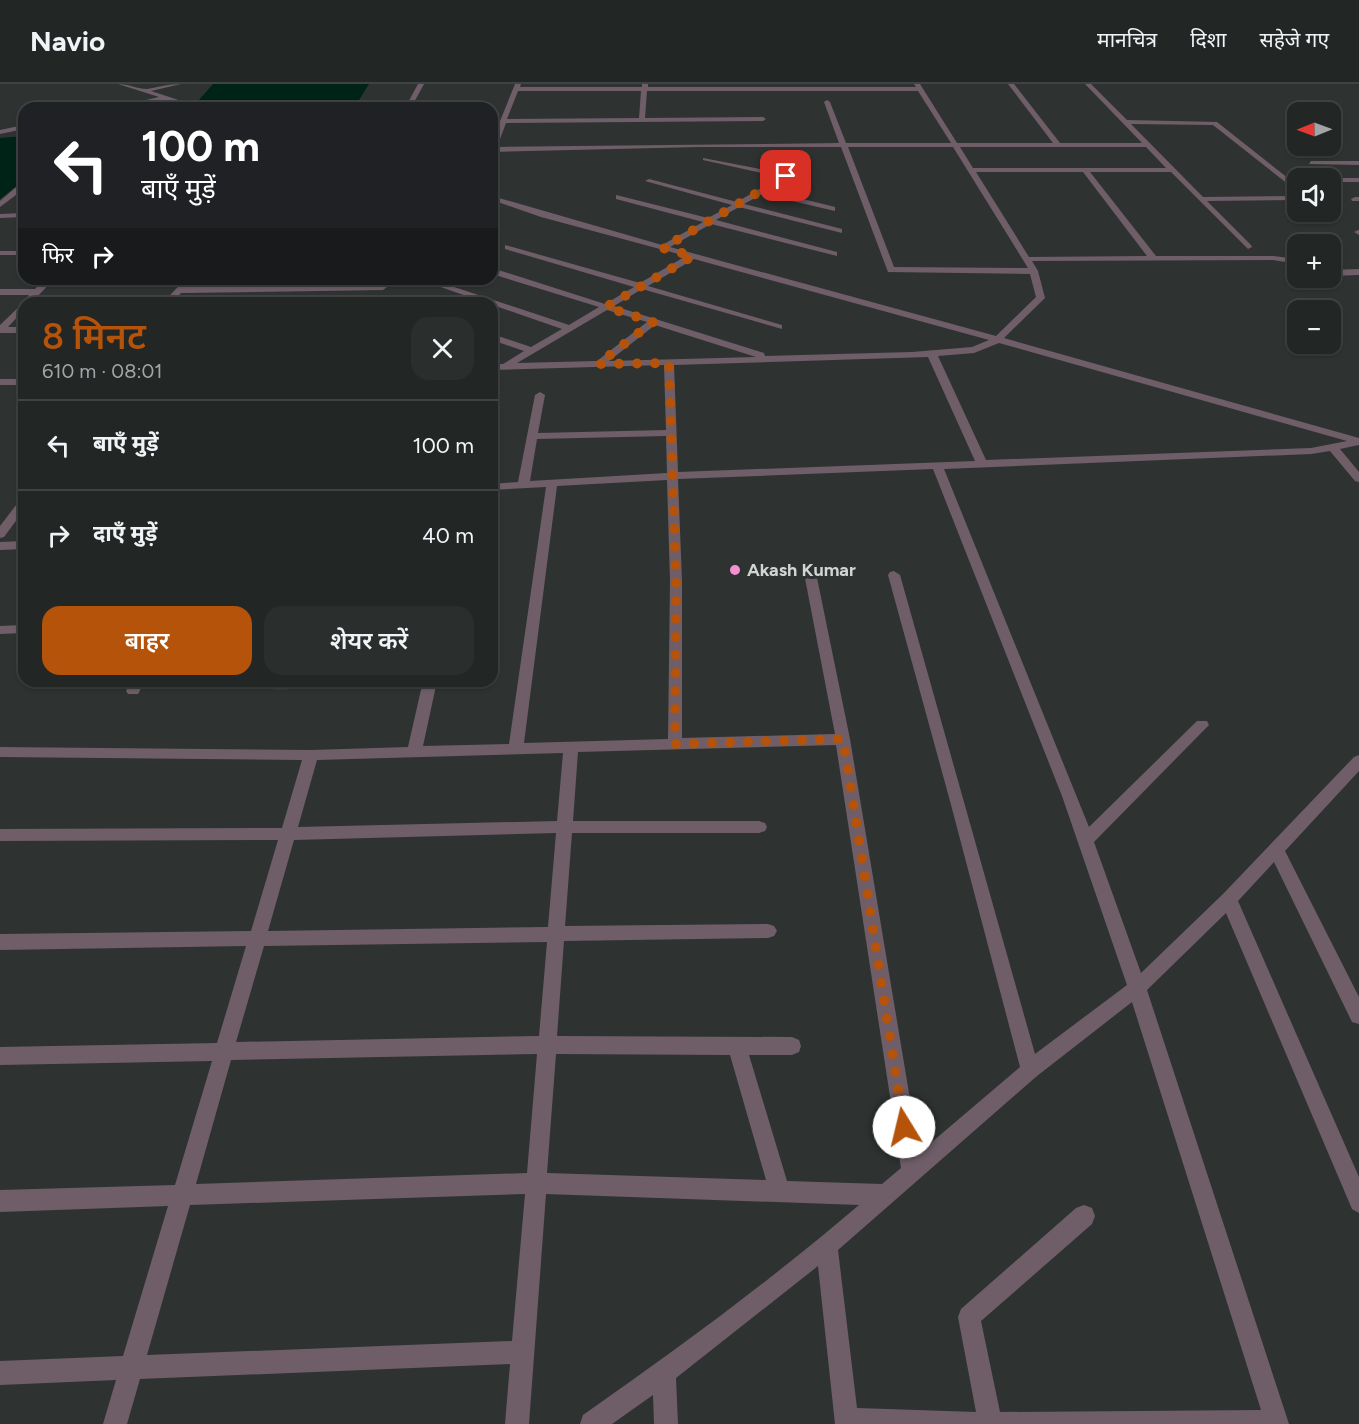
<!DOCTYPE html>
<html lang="hi">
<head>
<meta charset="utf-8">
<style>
  body { margin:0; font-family:Figtree,"Noto Sans Devanagari",sans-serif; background:#2a2e2d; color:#f1f3f6; height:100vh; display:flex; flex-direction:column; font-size:22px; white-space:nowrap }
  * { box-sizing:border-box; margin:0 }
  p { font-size:20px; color:#a2a5a7 }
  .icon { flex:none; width:33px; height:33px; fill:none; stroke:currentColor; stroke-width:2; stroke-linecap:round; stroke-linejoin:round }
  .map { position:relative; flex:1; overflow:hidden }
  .details { position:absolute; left:18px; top:213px; width:480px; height:390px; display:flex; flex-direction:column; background:#222625; border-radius:18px; box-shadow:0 2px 4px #0004,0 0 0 2px #3f4342 }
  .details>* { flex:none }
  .hud { position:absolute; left:18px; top:18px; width:480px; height:183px; border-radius:18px; box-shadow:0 2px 4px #0004,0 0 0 2px #3f4342; background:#202124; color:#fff; overflow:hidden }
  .needle { width:39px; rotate:269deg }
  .buttons { position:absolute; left:1287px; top:18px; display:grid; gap:12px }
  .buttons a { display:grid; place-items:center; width:54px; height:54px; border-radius:12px; background:#222625; box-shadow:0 2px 4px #0004,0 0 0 2px #3f4342; font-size:30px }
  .pin { position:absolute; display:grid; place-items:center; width:51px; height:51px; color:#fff; margin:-26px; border-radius:12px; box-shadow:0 3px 9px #0006 }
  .me { position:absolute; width:66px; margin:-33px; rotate:351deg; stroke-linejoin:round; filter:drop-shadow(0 0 4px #0008) }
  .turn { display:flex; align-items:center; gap:21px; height:126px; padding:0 24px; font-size:27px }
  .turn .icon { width:78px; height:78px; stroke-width:2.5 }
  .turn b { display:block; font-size:42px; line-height:51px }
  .then { display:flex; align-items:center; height:57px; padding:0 24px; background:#0003; gap:12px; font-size:22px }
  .round { display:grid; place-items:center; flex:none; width:63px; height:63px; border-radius:18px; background:#2a2e2d }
  .head { display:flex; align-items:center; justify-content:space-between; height:102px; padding:0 24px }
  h1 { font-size:36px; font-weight:600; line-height:45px; color:#b45309 }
  .action { display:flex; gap:12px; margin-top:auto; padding:12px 24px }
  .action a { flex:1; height:69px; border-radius:18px; background:#b45309; color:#fff; font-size:24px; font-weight:600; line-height:69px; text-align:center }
  .action a+a { background:#2a2e2d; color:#f1f3f6 }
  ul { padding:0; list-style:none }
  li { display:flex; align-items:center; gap:18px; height:90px; padding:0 24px; border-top:2px solid #3f4342 }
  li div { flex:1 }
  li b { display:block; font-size:22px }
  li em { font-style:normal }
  header { display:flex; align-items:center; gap:36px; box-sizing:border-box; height:84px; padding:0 30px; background:#222625; border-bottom:2px solid #3f4342 }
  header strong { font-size:28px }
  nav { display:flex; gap:33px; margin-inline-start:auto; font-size:21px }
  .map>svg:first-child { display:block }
  .water { fill:#002317 }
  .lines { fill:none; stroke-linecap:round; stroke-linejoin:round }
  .minor { fill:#6f5e68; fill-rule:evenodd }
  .route { stroke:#b45309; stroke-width:10; stroke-dasharray:0 18 }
  .poi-dot { fill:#f591d1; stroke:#2e3331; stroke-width:2 }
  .labels { text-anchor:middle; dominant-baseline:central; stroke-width:6; stroke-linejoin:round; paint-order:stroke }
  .poi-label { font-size:18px; font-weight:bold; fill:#d2d5d4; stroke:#2e3331; text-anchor:start }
</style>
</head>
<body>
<header>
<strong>Navio</strong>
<nav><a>मानचित्र</a><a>दिशा</a><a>सहेजे गए</a></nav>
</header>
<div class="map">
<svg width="1359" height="1340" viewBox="0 0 1359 1340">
  <rect width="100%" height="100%" fill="#2e3331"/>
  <g class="water">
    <path d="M213,0h156l-15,24h-129l-27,-7z"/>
    <path d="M24,52v44l-24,19v-61z"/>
  </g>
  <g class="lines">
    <g class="minor">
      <path d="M118,0c10,0 20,5 29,5 11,-2 22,-5 34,-5l-30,7 52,17c-13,0 -25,-8 -38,-8 -18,0 -35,8 -53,8l47,-11z"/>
      <path d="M418,0h6l-13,24h-6z"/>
      <path d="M515,0h6l-1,3h122v-3h6v3h268l-2,-3h6l37,59h96l-45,-59h6l46,59h82l-57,-59h6l36,36 90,2 81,64v6l-85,-67 -82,-1 72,73 95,-1v4l-91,1 44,44 1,2 -4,2 -77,-77h-81l66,84h117l25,3v5l-25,-4 -241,1 6,10 7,27 -41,40 355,100v7l-19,4 19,23v10l-4,-1 -25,-30 -19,3 -367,15 145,358 108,-106h10l2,4 -115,117 47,131 82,-79 131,-137 5,-2v16l-74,80 74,146v27l-7,-2 -78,-160 -36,39 121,276v36l-7,-4 -126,-296 -79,77 142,434h-454l-17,-158 -142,112 2,46h-24l-1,-29 -41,29h-32l3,-9c95,-66 188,-135 276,-210l-313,-11 -17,230h-24l5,-60 -370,15 -13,45h-24l13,-44 -116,5v-24l123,-5 45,-150 -168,6v-22l175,-5 37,-124 -212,4v-18l217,-4 29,-97 -246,4v-16l251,-3 27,-91 -278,1v-12l282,-1 20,-68 -302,-3v-10l311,3 97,-3 15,-66h14l-14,65 86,-2 37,-257 -54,3v-6l26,-2 17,-87 5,-3 5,3 -7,38 128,-3 -2,-65 -172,5v-6h11l21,-13 -32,-11v-6l39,13 31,-18 -136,-47 7,-2 136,45 30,-18 -107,-33v-6l113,36 29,-17 -129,-38v-4l135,38 46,-27 -145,-39 -49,-17v-4l170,49 41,-23 -87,-23v-4l92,23 24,-13 -87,-24 4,-2 88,23 43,-25 -77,-17v-2l83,16 13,-7 3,4 -35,19 68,17v4l-73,-17 -18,10 98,25v4l-103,-26 -23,13 121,32v4l-126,-32 -41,23 326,89 40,-39 -6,-23 -142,-2 -47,-125h-142l-207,5v-11zM518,7h123l-2,27 -132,1zM647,7h271l33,52h-105l-16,-41 -3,-2 -3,2 15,41 -342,4 9,-24 257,-2 3,-2 -3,-2 -118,1zM848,63h105l75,121 -134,-1zM960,63h186l20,21h-193zM976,88h107l64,84 -118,1zM694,175l295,81 -17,7 -60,5 -147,4 -1,-3 -150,-47 28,-17 140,40v-4l-134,-39zM607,226l40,12 -50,39 -80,2zM655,241l101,32 -147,4zM999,259l348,98 -36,7 -325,12 -48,-104 36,-3zM928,273l47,104 -297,11 -4,-107zM666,352l1,37 -137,8 7,-42zM933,385l129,327 65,189 -92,69 -135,-479 -6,-4 -4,1 -2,3 62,226 70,266 -101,86 -69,-414 -35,-171 -6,-4 -6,4 32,166 -153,4v-157l-4,-102zM667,396l3,101 -2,158 -144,4 33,-257zM836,661l65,423 -19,16 -95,-3 -38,-126h43l7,-3 2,-6 -2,-6 -7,-3 -235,-1 7,-95 204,-3 6,-2 3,-5 -3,-5 -6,-2 -203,2 7,-93h187l6,-2 2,-4 -2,-4 -6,-2h-186l5,-69zM563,669l-6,68 -259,6 19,-67zM556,749l-8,94 -280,4 26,-91zM547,858l-8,94 -303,6 28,-96zM1132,918l129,408 -261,2 -19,-91 111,-97 3,-8 -3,-8 -8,-3 -8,3 -115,101 -3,8 18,95 -119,-4 -19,-158 199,-174zM537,970l-10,119 -331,11 35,-124zM556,970l174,1 36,125 -219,-7zM525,1110l-13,147 -365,14 43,-150z"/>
      <path d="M24,41v4l-24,5v-4z"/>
      <path d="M1311,77h48v4l-50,-1z"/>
      <path d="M1327,94h32v4h-29v-4z"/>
      <path d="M21,99h3v6l-24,18v-6z"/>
      <path d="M1355,113h4v4h-7l-1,-2z"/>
      <path d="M24,129v4l-24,1v-4z"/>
      <path d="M1358,146h1v5l-5,-3z"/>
      <rect x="0" y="167" width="24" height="4"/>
      <path d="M1359,185v6l-29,1v-6z"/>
      <path d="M45,195h9l-21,22 -7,-2 3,-4h-29v-6h35z"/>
      <path d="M185,195l4,3 -4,5 198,-3 4,3 -4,3 -202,3 -9,10h-9z"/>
      <path d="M24,218l3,1h-3v7l-16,17h16v6h-24v-8z"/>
      <rect x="0" y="295" width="24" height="6"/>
      <path d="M24,415v11l-20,27 -4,1v-12l20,-26z"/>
      <path d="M24,457v8l-24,1v-8z"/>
      <path d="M24,541v8l-24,1v-8z"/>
      <path d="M131,597h14l-7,13h-10l-2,-3z"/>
      <path d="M263,597h57c-6,8 -55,12 -61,4z"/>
    </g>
  </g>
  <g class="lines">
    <path class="route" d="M786,92l-123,72 30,8 -87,51 47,15 -55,42 71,-1 7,218 -1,163 168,-5 61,388"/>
  </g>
  <circle class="poi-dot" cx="735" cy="486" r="6"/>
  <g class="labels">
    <g class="poi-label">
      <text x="747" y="486">Akash Kumar</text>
    </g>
  </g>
</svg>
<div class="buttons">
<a><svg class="needle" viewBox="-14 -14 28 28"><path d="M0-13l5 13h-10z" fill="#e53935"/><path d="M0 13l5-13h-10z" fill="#a2a5a7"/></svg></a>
<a><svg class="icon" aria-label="sound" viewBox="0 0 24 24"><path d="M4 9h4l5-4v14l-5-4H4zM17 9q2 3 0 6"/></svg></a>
<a>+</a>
<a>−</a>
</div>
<div class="pin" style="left:786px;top:92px;background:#d93025"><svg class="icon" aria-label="arrive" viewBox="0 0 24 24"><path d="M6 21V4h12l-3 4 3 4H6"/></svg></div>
<svg class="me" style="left:904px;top:1043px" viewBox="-20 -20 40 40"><circle r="19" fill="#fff"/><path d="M0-13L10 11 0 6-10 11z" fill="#b45309"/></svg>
<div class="hud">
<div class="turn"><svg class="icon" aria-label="left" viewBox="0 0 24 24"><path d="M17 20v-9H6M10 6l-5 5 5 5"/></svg><div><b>100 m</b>बाएँ मुड़ें</div></div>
<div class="then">फिर<svg class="icon" aria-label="right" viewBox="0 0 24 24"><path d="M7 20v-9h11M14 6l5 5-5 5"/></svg></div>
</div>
<section class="details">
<div class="head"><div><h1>8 मिनट</h1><p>610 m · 08:01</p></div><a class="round"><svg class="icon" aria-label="close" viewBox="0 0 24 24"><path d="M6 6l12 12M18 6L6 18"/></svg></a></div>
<ul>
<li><svg class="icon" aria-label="left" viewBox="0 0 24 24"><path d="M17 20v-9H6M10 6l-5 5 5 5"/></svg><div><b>बाएँ मुड़ें</b></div><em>100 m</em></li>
<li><svg class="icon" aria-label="right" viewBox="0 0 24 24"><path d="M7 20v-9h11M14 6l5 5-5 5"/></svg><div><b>दाएँ मुड़ें</b></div><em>40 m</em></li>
</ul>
<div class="action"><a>बाहर</a><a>शेयर करें</a></div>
</section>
</div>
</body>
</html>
